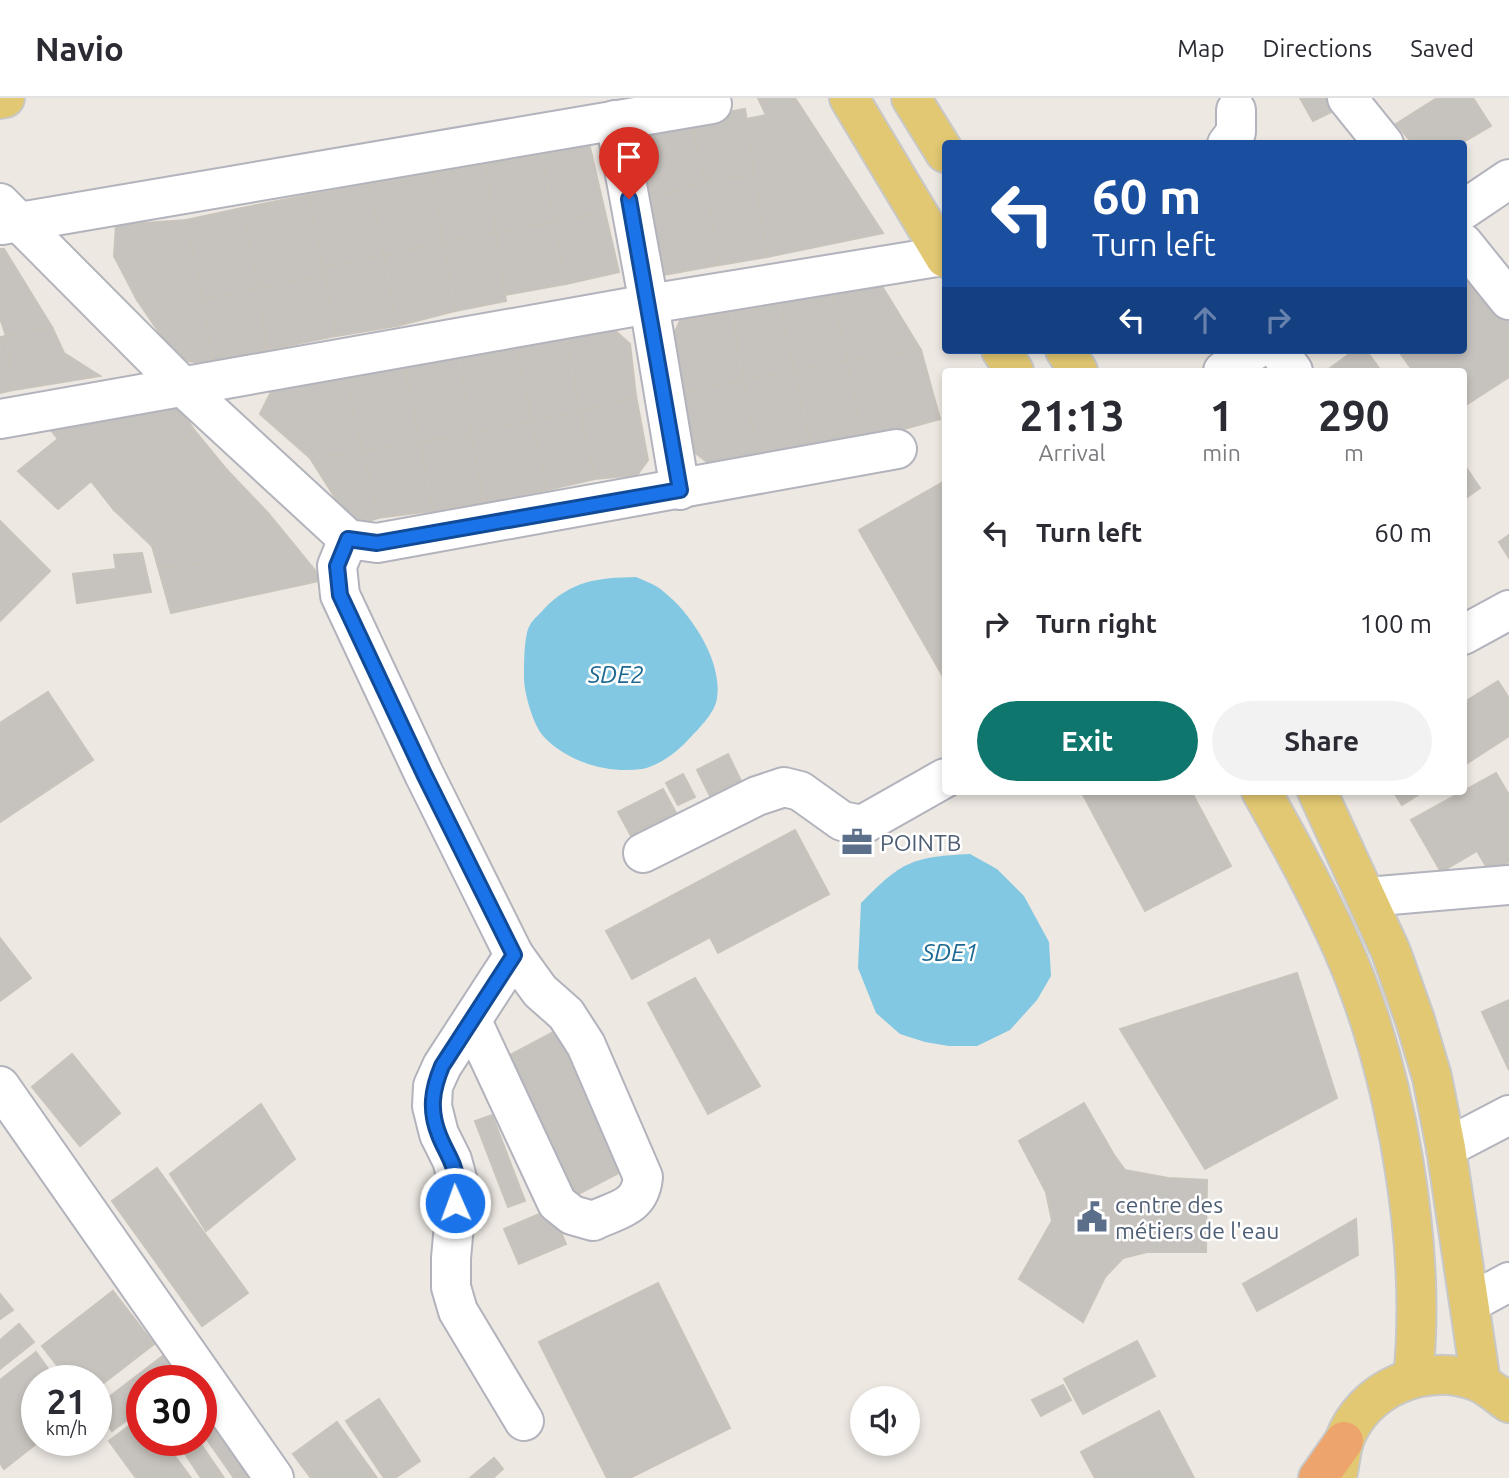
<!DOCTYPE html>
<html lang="en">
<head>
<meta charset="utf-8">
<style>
  body { margin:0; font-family:Ubuntu,sans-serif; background:#f2f2f3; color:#2b2b33; height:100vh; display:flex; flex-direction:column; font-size:26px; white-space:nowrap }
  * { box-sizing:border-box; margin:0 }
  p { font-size:23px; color:#7c7c81 }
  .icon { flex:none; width:38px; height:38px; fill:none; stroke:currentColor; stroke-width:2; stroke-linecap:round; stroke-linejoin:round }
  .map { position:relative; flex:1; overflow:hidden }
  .panel { position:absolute; left:942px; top:270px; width:525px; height:427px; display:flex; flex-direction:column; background:#fff; border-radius:7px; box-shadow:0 4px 10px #0003 }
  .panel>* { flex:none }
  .guide { position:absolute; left:942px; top:42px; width:525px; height:214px; border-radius:7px; box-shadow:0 4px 10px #0003; background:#1a4fa0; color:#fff; overflow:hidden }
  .tools { position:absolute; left:850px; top:1288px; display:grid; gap:14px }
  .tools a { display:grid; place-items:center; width:70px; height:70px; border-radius:50%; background:#fff; box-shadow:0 4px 10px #0003; font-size:35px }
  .speed { position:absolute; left:21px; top:1267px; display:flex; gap:14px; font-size:35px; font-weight:700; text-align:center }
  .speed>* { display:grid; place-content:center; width:91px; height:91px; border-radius:50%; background:#fff; box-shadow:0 4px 10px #0003; line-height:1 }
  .speed small { font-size:18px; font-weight:400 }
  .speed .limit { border:10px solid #d22; background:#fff; color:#111 }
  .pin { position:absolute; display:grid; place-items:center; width:60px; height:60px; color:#fff; margin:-72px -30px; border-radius:50% 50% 50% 0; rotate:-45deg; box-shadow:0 0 7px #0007 }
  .pin .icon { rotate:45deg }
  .me { position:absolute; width:77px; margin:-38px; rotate:358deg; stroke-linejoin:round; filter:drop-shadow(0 0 5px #0008) }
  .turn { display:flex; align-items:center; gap:24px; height:147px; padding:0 35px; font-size:32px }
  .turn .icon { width:91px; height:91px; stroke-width:2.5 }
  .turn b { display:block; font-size:49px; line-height:60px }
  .lanes { display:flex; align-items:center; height:66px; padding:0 35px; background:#0003; justify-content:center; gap:35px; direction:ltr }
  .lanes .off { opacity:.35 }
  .eta { display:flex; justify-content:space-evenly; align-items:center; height:119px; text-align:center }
  .eta b { font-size:42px; font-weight:600; line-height:49px }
  .action { display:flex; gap:14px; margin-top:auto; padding:14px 35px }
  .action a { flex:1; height:80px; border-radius:42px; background:#0f766e; color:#fff; font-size:28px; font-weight:600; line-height:80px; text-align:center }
  .action a+a { background:#f2f2f3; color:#2b2b33 }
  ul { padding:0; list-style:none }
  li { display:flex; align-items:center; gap:21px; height:91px; padding:0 35px }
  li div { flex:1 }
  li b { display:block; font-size:26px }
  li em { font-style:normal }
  header { display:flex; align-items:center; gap:42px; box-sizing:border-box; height:98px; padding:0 35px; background:#fff; border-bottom:2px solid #e1e1e2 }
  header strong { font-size:33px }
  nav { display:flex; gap:38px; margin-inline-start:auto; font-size:24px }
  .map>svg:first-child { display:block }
  .water { fill:#82c8e2 }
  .building { fill:#c6c2bd; stroke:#c9c4bb; stroke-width:2 }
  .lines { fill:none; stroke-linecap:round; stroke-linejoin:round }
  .minor-casing { stroke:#b2b3bc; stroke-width:42 }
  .major-casing { stroke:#c8c8c8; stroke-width:42 }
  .highway-casing { stroke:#c8c8c8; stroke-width:42 }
  .minor { stroke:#fff; stroke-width:38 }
  .major { stroke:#e2c872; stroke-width:38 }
  .highway { stroke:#eda56d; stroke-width:38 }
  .route-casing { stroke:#114b97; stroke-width:18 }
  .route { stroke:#1a73e8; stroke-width:12 }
  .labels { text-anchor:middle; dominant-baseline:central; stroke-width:5; stroke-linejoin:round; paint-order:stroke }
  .service-label { font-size:23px; fill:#4e5e75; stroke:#fff; text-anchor:start }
  .water-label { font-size:24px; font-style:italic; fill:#1e6991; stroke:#fff }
</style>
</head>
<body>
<header>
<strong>Navio</strong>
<nav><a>Map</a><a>Directions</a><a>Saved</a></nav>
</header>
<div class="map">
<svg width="1509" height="1380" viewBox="0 0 1509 1380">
  <rect width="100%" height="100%" fill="#ede8e2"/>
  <g class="water">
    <path d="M636,479c9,4 21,8 28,15 27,21 59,70 53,106 -2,16 -20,32 -30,43 -11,12 -29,25 -45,28 -34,5 -74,-7 -98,-32 -11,-12 -20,-44 -20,-60 0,-12 0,-43 6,-52 3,-6 10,-11 14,-16 28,-29 54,-31 92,-32z"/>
    <path d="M970,756l27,15 27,27 25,46 2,34 -14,24 -27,30 -33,16h-28l-24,-4 -25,-8 -24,-21 -18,-45 3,-65c41,-42 51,-46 109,-49z"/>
  </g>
  <g class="building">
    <path d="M758,0h37l88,135 -116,24 -21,-138 20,-4z"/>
    <path d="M1300,0h40l6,7 -33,16z"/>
    <path d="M1437,0h36l18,28 -31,18h-47l-17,-20z"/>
    <path d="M745,11l10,66 -49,7 -16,-63z"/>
    <path d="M690,21l16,63 -57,16 -9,-63z"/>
    <path d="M589,45l16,69 -51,10 -12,-68z"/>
    <path d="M542,56l12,68 -58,11 -11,-69z"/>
    <path d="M485,66l11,69 -53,9 -11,-69z"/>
    <path d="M432,75l11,69 -59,13 -15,-71z"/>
    <path d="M755,77l12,82 -48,8 -13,-83z"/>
    <path d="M706,84l13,83 -56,10 -14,-77z"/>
    <path d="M369,86l15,71 -61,13 -15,-73z"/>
    <path d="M308,97l17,80 -67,13 -16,-80z"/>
    <path d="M242,110l16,80 -55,11 -17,-79z"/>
    <path d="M605,114l14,60 -53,12 -12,-62z"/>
    <path d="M186,122l17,79 -66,1 -23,-44 2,-31z"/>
    <path d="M554,124l12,62 -61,11 -9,-62z"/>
    <path d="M496,135l10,68 -51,10 -12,-69z"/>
    <path d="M443,144l12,69 -58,15 -13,-71z"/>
    <path d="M0,151h4l48,78 -46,9 -6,-18z"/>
    <path d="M384,157l13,71 -61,10 -13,-68z"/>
    <path d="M1463,175l46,45v59l-46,30v-36h-50l-15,-21h65z"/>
    <path d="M325,177l11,61 -69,14 -9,-62z"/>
    <path d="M880,185l41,67 -74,11 -15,-71z"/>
    <path d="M258,190l9,62 -54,14 -10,-65z"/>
    <path d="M832,192l15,71 -53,9 -15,-67z"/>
    <path d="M203,201l10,65 -35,-4 -41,-60z"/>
    <path d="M779,205l15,67 -51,10 -11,-68z"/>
    <path d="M732,214l11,68 -60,12 -10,-56 7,-15z"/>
    <path d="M52,229l12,26 36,23 -87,14 -7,-54z"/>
    <path d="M612,230l18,16 6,52 -56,16 -14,-75z"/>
    <path d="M6,238l7,54 -13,3v-56z"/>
    <path d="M566,239l14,75 -48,9 -16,-75z"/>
    <path d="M516,248l16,75 -61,13 -13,-82z"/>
    <path d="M921,252l19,69 -76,21 -17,-79z"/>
    <path d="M1355,252h11l15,21h-55z"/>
    <path d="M458,254l13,82 -51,8 -16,-77z"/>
    <path d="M847,263l17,79 -52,9 -18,-79z"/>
    <path d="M404,267l16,77 -57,9 -17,-73z"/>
    <path d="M794,272l18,79 -52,14 -17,-83z"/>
    <path d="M346,280l17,73 -53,7 -50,-44 13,-26z"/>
    <path d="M743,282l17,83 -40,9 -26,-20 -11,-60z"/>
    <path d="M636,298l12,64 -11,15 -42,4 -15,-67z"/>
    <path d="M177,305l17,27 -80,80 -64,-81z"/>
    <path d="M580,314l15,67 -48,11 -15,-69z"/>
    <path d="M532,323l15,69 -63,12 -13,-68z"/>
    <path d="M194,332l33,40 -75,76 -38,-36z"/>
    <path d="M471,336l13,68 -51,9 -13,-69z"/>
    <path d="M58,341l33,42 -33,28 -40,-38z"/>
    <path d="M420,344l13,69 -55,7 -15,-67z"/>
    <path d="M363,353l15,67 -25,8 -43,-68z"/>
    <path d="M1465,368l15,22 -17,12v-33z"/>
    <path d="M227,372l41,43 -69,51 -41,3 -6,-21z"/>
    <path d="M945,383v199l-86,-150z"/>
    <path d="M268,415l55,67 -152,33 -13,-46 41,-3z"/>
    <path d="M0,423l50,50 -50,50z"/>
    <path d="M1509,437v23l-10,-16z"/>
    <path d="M142,455l9,39 -74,11 -4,-29 43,-5 -2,-14z"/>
    <path d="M1498,583l11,17v38l-46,30v-63z"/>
    <path d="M48,594l45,68 -93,62v-99z"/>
    <path d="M728,656l14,29 -31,15 -14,-28z"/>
    <path d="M1496,675l13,22v67l-19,11 -13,-22 -36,21 -30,-52z"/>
    <path d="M683,676l12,23 -17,8 -12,-22z"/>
    <path d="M663,691l18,33 -45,23 -18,-33z"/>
    <path d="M1081,693h110l40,75 -86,45z"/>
    <path d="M1393,693h31l-22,14z"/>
    <path d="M795,732l34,64 -111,59 -8,-16 -78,42 -26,-48z"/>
    <path d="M0,840l31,40 -31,23z"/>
    <path d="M1297,875l40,125 -132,71 -85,-140z"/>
    <path d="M695,880l65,108 -52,28 -60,-111z"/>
    <path d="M1509,902v70l-27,-58z"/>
    <path d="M555,933l73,137 -55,29 -74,-136z"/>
    <path d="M72,956l48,59 -40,33 -48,-59z"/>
    <path d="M1084,1005l30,52 11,15 43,8 39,2 -1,72h-59l-24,6 -18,19 -22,45 -64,-43 33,-58 -6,-29 -27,-51z"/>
    <path d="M261,1006l34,55 -89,72 -36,-57z"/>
    <path d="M492,1017l33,86 -17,6 -33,-86z"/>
    <path d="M157,1070l91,125 -46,33 -90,-125z"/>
    <path d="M551,1111l15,35 -47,20 -15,-35z"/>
    <path d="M1356,1121l2,36 -101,56 -14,-27z"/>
    <path d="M658,1185l72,145 -100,50h-23l-68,-136z"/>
    <path d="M113,1193l41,53 -58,45v-8h-27l-27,-35z"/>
    <path d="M0,1196l13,16 -13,9z"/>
    <path d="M19,1226l15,18 -34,27v-29z"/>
    <path d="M1137,1243l18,35 -72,38 -19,-35z"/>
    <path d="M172,1251l18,23 -11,9h-37v28l-30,22 -16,-21v-3z"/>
    <path d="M36,1254l21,29h-20v59h4l-37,29 -4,-6v-83z"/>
    <path d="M1063,1287l8,15 -30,16 -9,-16z"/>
    <path d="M379,1301l41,62 -25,17h-11l-38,-57z"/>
    <path d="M221,1313l46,67h-33l-33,-47v-5z"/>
    <path d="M1159,1313l35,67h-99l-14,-26z"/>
    <path d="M142,1318v24h21l28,38h-55l-27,-37z"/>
    <path d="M337,1324l40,56h-66l-18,-24z"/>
    <path d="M176,1342h22l26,38h-23z"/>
    <path d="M494,1360l9,11 -10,9h-23z"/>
  </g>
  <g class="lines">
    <g class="minor-casing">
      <g id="minor">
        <path d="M1347,0l37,46"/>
        <path d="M615,22l34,184 31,186"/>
        <path d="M1227,46l9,-12v-22"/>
        <path d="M0,105l181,182 167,154 29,4 520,-94"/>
        <path d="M1463,112l46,-31"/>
        <path d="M2,127l710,-121"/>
        <path d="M1463,145l46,57"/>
        <path d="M1278,252l15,21"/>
        <path d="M1223,273l32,-21"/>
        <path d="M0,321l649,-115 294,-48"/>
        <path d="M348,441l-11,27 3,29 84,179 90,181 26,36 26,23 20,31 57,132c-3,31 -25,32 -50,44l-21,-6 -15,-12 -85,-182"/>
        <path d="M1463,537l46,-25"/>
        <path d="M643,755l114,-57 27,-9 16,4 42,30 20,4 83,-47"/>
        <path d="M1367,799l142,-12"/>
        <path d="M514,857l-72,111 -9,20 -1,20 7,28 13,26 6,22 -7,76v29l7,24 66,110"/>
        <path d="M0,988l274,392"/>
        <path d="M1446,1050l63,-33"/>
        <path d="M1470,1205l39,-21"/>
      </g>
    </g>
    <g class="major-casing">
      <g id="major">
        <path d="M849,0l96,160"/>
        <path d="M911,0l34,55"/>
        <path d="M0,1l5,-1"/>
        <path d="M1001,252l13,21"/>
        <path d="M1065,252l13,21"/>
        <path d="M1261,693c29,51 57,102 81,156 54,122 85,299 71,431"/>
        <path d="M1317,693l74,161 24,68 17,57 14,71 35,235"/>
        <path d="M1338,1374c2,-10 3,-22 6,-31 19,-53 82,-80 134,-59 11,5 21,14 31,21"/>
      </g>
    </g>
    <g class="highway-casing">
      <path id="highway" d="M1318,1380l26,-37"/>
    </g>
    <use href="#minor" class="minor"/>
    <use href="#major" class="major"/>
    <use href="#highway" class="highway"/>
  </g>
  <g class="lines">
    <g class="route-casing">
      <path id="route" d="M455,1105c1,-7 3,-15 2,-22 -2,-18 -12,-30 -18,-46 -10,-25 -7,-45 3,-69l72,-111 -90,-181 -84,-179 -3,-29 11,-27 29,4 303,-53 -51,-291"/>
    </g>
    <use href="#route" class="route"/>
  </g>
  <defs>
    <g id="office-bare" transform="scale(2.415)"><path d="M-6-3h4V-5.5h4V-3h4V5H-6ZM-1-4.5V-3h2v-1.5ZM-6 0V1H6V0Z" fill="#5c6f8a" stroke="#fff" stroke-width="2.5" paint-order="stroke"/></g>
    <g id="civic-bare" transform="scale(2.415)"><path d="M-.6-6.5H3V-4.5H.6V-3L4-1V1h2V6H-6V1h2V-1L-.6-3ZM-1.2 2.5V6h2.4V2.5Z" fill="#5c6f8a" stroke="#fff" stroke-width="2.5" paint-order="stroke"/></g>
  </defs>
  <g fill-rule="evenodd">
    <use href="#office-bare" x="857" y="744"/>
    <use href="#civic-bare" x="1092" y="1119"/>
  </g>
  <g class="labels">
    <g class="service-label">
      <text x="880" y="744">POINTB</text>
      <text x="1115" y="1106">centre des<tspan x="1115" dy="26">métiers de l'eau</tspan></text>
    </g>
    <g class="water-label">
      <text x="616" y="576">SDE2</text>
      <text x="950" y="854">SDE1</text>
    </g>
  </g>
</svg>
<div class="tools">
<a><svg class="icon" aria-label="sound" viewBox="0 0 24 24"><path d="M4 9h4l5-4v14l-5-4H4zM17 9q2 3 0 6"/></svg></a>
</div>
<div class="speed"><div>21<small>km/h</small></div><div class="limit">30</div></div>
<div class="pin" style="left:629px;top:101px;background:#d93025"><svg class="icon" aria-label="arrive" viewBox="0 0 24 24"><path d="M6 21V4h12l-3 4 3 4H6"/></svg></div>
<svg class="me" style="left:455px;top:1105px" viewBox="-20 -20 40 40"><circle r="17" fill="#1a73e8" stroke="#fff" stroke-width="3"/><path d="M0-11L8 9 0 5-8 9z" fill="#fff"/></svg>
<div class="guide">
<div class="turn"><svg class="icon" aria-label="left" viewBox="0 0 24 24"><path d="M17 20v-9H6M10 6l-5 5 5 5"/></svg><div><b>60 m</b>Turn left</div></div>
<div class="lanes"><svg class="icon" aria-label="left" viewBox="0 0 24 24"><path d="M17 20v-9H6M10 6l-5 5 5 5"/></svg><svg class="icon off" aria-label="ahead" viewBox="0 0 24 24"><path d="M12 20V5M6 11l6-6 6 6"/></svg><svg class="icon off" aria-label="right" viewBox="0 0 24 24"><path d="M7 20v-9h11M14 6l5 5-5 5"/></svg></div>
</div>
<section class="panel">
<div class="eta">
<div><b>21:13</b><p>Arrival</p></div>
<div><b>1</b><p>min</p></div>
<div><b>290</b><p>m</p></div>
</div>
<ul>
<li><svg class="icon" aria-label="left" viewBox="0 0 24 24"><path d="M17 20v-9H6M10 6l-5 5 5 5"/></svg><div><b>Turn left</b></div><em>60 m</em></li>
<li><svg class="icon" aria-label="right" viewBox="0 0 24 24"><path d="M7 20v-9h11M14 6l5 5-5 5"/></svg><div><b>Turn right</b></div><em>100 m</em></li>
</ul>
<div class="action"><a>Exit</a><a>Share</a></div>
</section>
</div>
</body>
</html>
